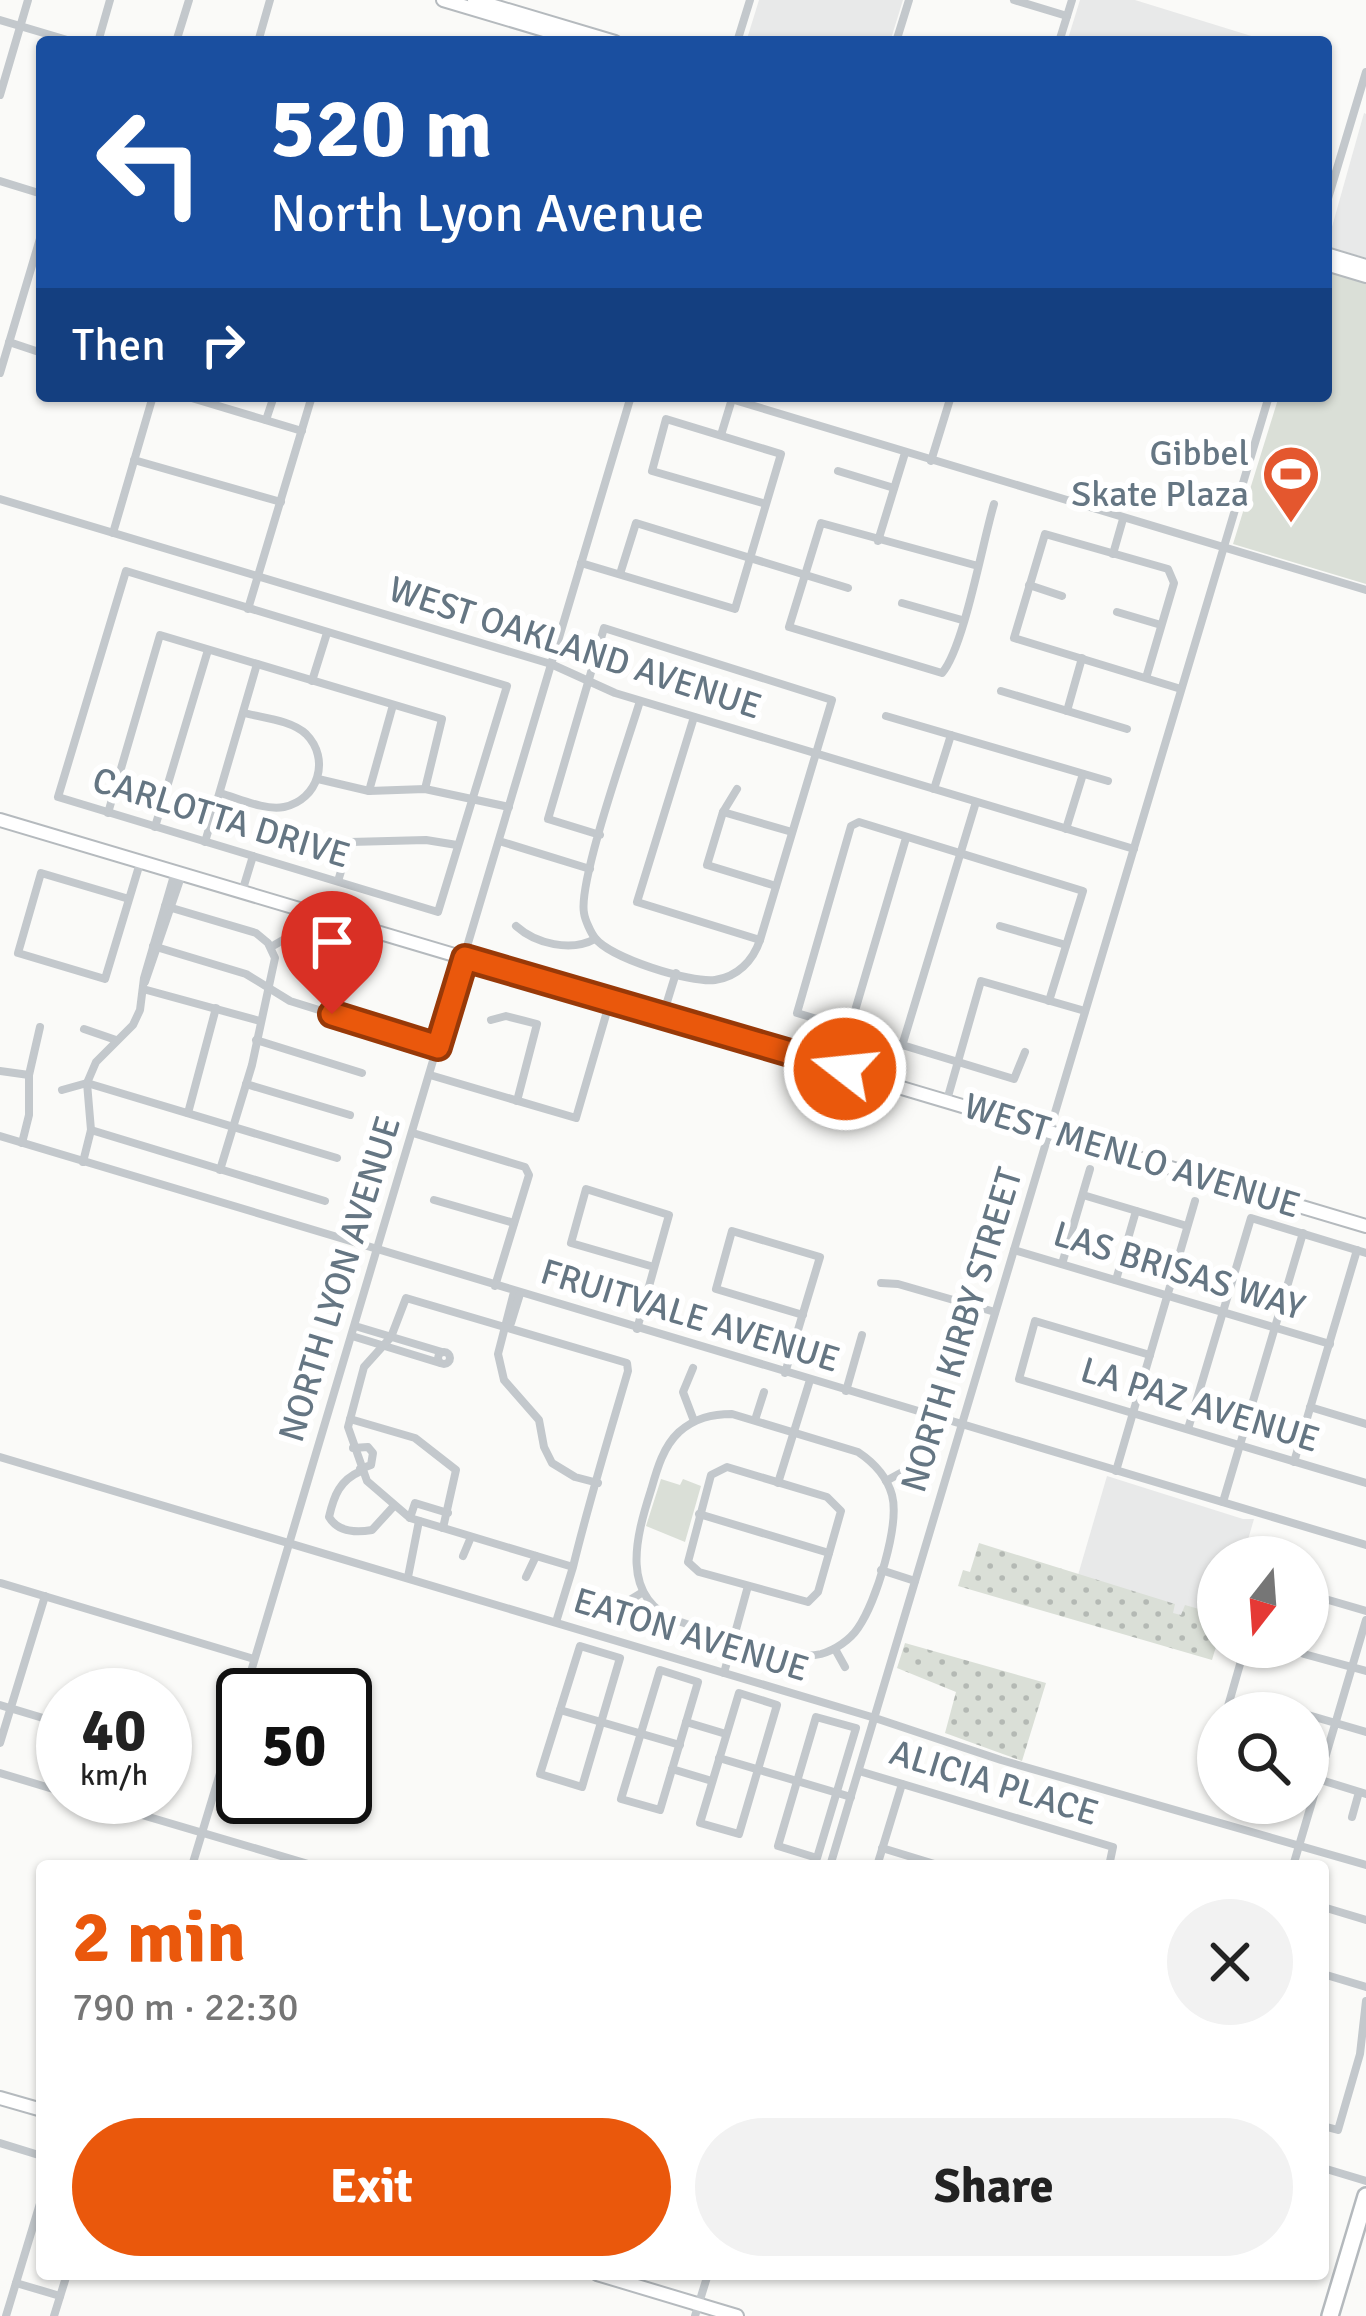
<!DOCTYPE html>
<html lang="en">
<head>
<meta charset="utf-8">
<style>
  body { margin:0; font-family:Signika,sans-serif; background:#f2f2f2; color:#222; height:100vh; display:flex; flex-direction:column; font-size:45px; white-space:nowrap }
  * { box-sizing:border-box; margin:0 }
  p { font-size:39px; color:#767676 }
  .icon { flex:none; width:66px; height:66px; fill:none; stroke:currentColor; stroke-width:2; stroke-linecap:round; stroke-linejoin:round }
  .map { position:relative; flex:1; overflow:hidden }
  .drawer { position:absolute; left:36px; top:1860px; width:1293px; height:420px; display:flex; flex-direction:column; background:#fff; border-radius:12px; box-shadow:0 3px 9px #0004 }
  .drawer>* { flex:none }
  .banner { position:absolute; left:36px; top:36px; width:1296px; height:366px; border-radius:12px; box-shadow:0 3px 9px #0004; background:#1a4fa0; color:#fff; overflow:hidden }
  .needle { width:78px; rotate:197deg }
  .controls { position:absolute; left:1197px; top:1536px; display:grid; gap:24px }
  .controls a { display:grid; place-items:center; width:132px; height:132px; border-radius:50%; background:#fff; box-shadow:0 3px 9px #0004; font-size:60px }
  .speed { position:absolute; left:36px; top:1668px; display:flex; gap:24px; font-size:60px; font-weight:700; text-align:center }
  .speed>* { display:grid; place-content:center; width:156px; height:156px; border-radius:50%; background:#fff; box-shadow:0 3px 9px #0004; line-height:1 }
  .speed small { font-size:30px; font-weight:400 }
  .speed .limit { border:6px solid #111; border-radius:18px; background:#fff; color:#111 }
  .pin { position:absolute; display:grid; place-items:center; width:102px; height:102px; color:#fff; margin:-123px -51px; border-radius:50% 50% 50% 0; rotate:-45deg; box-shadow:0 0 12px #0007 }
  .pin .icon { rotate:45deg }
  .me { position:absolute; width:132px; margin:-66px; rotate:286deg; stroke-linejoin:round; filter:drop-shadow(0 0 9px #0008) }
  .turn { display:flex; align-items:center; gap:42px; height:252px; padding:0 36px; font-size:54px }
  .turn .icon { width:156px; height:156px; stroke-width:2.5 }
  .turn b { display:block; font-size:84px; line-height:102px }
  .then { display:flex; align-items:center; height:114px; padding:0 36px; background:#0003; gap:24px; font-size:45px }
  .round { display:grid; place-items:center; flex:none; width:126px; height:126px; border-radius:63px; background:#f2f2f2 }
  .headline { display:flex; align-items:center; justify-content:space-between; height:204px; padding:0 36px }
  h1 { font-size:72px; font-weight:700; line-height:90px; color:#ea580c }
  .action { display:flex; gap:24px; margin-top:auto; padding:24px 36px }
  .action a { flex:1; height:138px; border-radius:72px; background:#ea580c; color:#fff; font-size:48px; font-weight:700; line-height:138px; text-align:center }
  .action a+a { background:#f2f2f2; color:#222 }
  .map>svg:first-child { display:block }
  .built { fill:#e8e9e9 }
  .grass { fill:url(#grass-dots) }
  .park { fill:#dadfd7 }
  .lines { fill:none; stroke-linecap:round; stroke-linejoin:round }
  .major-casing { stroke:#b5babe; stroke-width:16 }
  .highway-casing { stroke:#b4b9bd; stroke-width:20 }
  .minor { stroke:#c3c8cc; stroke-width:8 }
  .major { stroke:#fff; stroke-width:12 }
  .highway { stroke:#fff; stroke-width:15 }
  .route-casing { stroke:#983908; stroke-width:30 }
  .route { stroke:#ea580c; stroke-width:21 }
  .labels { text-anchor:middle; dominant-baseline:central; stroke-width:12; stroke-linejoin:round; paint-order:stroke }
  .poi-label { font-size:36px; fill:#657683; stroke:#fff; text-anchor:end }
  .street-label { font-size:36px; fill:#657683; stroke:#fff }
</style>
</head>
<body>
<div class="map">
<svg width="1366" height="2316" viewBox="0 0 1366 2316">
  <defs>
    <pattern id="grass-dots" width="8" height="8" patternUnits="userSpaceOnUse" patternTransform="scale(3)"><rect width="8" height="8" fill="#dadfd7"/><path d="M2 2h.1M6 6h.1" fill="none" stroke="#b4b9b4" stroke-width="1.8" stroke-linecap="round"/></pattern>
  </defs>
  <rect width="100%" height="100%" fill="#fafaf8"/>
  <g class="built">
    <path d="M759,0h144l-13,42h-144z"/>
    <path d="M1080,0h55l126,39 -1,3h-193z"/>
    <path d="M1364,113l2,1v144l-36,-11 -2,-6z"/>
    <path d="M1107,1476l136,43h11l-11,38h-25v83l-152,-24z"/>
  </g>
  <g class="grass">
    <path d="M979,1543l196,61 -2,9 8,2 4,-10 28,8 5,-7v34l-6,20 -254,-74 5,-16 7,2z"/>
    <path d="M905,1643l141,40 -24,78 -77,-28 11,-41 -59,-24z"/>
  </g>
  <g class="park">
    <path d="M1326,269l40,12v303l-133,-40 46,-148h47z"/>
    <path d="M661,1479l19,6 3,-6 18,7 -16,56 -39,-16z"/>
  </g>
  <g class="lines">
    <g class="major-casing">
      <g id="major">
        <path d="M443,0l141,42"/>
        <path d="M474,0l141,42"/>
        <path d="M1326,254l40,12"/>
        <path d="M1326,264l40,12"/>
        <path d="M0,820l1366,406"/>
        <path d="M0,2098l42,12"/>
        <path d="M597,2274l140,42"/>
      </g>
    </g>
    <g class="highway-casing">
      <path id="highway" d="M1330,2316l36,-120"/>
    </g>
    <g class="minor">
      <path d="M1014,0l53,16"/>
      <path d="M0,20l74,22"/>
      <path d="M98,42l12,-42"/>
      <path d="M176,42l13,-42"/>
      <path d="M258,42l12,-42"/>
      <path d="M737,42l13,-42"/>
      <path d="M896,42l13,-42"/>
      <path d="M1059,42l13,-42"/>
      <path d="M0,95l28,-95"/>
      <path d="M0,181l42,13"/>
      <path d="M1326,205l40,-133"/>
      <path d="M9,342l33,11"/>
      <path d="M0,373l42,-141"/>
      <path d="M185,396l117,35"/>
      <path d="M721,396l645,194"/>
      <path d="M266,420l8,-24"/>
      <path d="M721,435l11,-36"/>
      <path d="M134,460l147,42"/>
      <path d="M931,461l20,-65"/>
      <path d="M838,471l56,17"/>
      <path d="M0,499l551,165 64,29 519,156"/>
      <path d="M113,533l40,-137"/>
      <path d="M878,541l27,-88"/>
      <path d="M1113,554l10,-35"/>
      <path d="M581,563l154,46 46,-155 -115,-35 -14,52 114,33"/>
      <path d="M978,566l-157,-43 -32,104 153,46c22,-25 41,-133 52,-169"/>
      <path d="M126,571l381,115 -69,226 -380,-115z"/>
      <path d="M620,574l16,-51 212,65"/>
      <path d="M1029,585l33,11"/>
      <path d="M902,603l60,17"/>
      <path d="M248,609l64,-213"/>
      <path d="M1117,612l44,13"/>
      <path d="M1146,678l28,-95 -6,-14 -123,-35 -31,104 167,51"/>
      <path d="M312,681l15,-48"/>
      <path d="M1001,691l126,38"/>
      <path d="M1067,711l15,-53"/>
      <path d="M886,716l222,65"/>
      <path d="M694,717l-57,185 123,38"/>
      <path d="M318,779l51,12 56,-2 84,18"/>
      <path d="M737,789l-14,23 -16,53 69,21"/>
      <path d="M934,789l17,-54"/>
      <path d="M369,791l24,-86"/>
      <path d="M220,793c18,5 45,18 64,14 34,-7 47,-48 22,-73 -15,-14 -43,-16 -62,-21"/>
      <path d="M723,812l69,20"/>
      <path d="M108,813l52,-178 282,84 -17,70"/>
      <path d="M155,827l53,-177"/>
      <path d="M1066,829l17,-55"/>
      <path d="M600,835l-52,-16 56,-191 228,72 -72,240c-7,21 -23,37 -45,40 -25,3 -105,-22 -120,-42 -4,-5 -10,-18 -11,-25 -6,-32 44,-172 56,-212"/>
      <path d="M499,841l91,28"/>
      <path d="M205,842l52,-178"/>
      <path d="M338,881l12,-39 76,-2 31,5"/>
      <path d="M242,892l11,-36"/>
      <path d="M129,899l-88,-26 -23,80 87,26 35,-116"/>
      <path d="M165,906l91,27 12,10 7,15 -23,107 -32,105"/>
      <path d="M516,926c20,18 55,26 79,13"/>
      <path d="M1000,926l66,19"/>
      <path d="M153,946l93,28 44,27 148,46"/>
      <path d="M271,947l12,-7"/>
      <path d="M145,982l37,-108"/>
      <path d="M143,989l117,32"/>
      <path d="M663,1015l13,-42"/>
      <path d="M491,1020l15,-4 31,8 -20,77"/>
      <path d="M84,1029l32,11"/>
      <path d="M849,1031l57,-193"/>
      <path d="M256,1040l106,33"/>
      <path d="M902,1046l74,-244"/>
      <path d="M1025,1052l-11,27 -217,-66 54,-187 8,-4 224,69 -34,110"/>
      <path d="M0,1071l29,4"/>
      <path d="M430,1075l146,43 34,-117"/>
      <path d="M246,1084l104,31"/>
      <path d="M62,1090l25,-7 250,75"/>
      <path d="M947,1100l34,-119 104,30"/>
      <path d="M188,1113l28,-105"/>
      <path d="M91,1130l234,71"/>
      <path d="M413,1133l112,34 4,8 -34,111"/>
      <path d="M0,1136l1366,409"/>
      <path d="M22,1143l7,-28v-40l11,-48"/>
      <path d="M83,1162l8,-32 -4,-47 9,-21 37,-37 7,-15 4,-32 31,-106"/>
      <path d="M1083,1195l104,31"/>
      <path d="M434,1200l80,23"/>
      <path d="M1014,1250l316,94"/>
      <path d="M1062,1264l28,-95"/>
      <path d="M1116,1280l20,-69"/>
      <path d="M881,1283l17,1 97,28"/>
      <path d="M514,1292l-16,62 6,26 35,40 5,27 8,16 23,14 23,6"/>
      <path d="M506,1325l5,-2 9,-29"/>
      <path d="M355,1326l87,26"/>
      <path d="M637,1329l32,-114 -83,-26 -15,54 83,24"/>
      <path d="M352,1336l88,27"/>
      <circle cx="444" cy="1358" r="6"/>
      <path d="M1150,1355l-115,-34 -16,58 347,104"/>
      <path d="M693,1368l-10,24 11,29"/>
      <path d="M785,1373l35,-116 -88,-26 -16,58 87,26"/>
      <path d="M846,1391l16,-56"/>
      <path d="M1310,1407l56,17"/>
      <path d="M732,1414l126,38c15,10 29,25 34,43 8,30 -16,107 -34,133 -8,12 -23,22 -37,26 -35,9 -108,-23 -144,-33 -58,-24 -41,-84 -26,-131 6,-21 12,-43 28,-58 16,-14 33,-18 53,-18z"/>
      <path d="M350,1419l65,19 41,32 -13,58"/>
      <path d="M755,1420l9,-28"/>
      <path d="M1188,1429l63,-211 115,35"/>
      <path d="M353,1448l15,-1 5,6 -2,12 -11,4"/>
      <path d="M0,1457l875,261 126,42 365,105"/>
      <path d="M1294,1462l63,-212"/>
      <path d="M727,1467l100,30 14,14 -23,81 -10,10 -109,-30 -11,-10 23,-87z"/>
      <path d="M361,1471c-21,9 -27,24 -32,46 9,15 26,16 43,13l21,-23"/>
      <path d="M1116,1471l79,-270"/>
      <path d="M886,1481l20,-11"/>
      <path d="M778,1483l32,-103"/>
      <path d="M1223,1502l80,-269"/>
      <path d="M699,1514l130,39"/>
      <path d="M410,1518l5,-15 33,10"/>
      <path d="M463,1556l8,-19"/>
      <path d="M881,1570l34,11"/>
      <path d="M408,1577l11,-56"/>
      <path d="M526,1577l10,-21"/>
      <path d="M1,1583l253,76"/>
      <path d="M1308,1594l58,17"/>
      <path d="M625,1603l18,-11"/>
      <path d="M556,1622l17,-55c16,-66 36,-131 55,-196l-1,-8 -221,-65 -15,39 -27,30 -16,60 19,54 43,37 163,49"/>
      <path d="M580,1646l40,12 -38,129 -42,-13z"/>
      <path d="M835,1649l10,18"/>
      <path d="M1304,1654l62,17"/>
      <path d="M660,1670l38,12 -38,128 -39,-11z"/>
      <path d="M724,1673l24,-87"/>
      <path d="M739,1693l38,12 -38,129 -39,-11z"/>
      <path d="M244,1695l387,-1299"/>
      <path d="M0,1705l63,19"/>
      <path d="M560,1710l120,35"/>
      <path d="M1288,1710l12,3"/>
      <path d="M1226,1713l19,-66"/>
      <path d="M1308,1715l58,17"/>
      <path d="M816,1717l40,11 -39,130 -39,-12z"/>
      <path d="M686,1722l40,12"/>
      <path d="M0,1743l45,-147"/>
      <path d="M165,1755l7,2"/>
      <path d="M719,1758l132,39"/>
      <path d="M672,1769l40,12"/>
      <path d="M859,1771l254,76 -4,19"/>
      <path d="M0,1773l63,19"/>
      <path d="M1308,1776l58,18"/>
      <path d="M1212,1778l-2,-9 8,-29"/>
      <path d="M81,1797l234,69"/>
      <path d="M1352,1817l7,-25"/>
      <path d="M882,1848l59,18"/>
      <path d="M192,1866l51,-169"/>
      <path d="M830,1866l439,-1470"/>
      <path d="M877,1866l25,-82"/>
      <path d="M1183,1866h3"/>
      <path d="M1293,1866l73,-246"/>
      <path d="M1323,1907l43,13"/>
      <path d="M1323,1974l43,13"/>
      <path d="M1323,2126l15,4 22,-76 6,-53"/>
      <path d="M0,2143l42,13"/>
      <path d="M1323,2168l43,13"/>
      <path d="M16,2283l44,13"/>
      <path d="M6,2316l36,-119"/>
      <path d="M54,2316l13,-42"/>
      <path d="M695,2316l13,-42"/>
    </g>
    <use href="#major" class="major"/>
    <use href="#highway" class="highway"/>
  </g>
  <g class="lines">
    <g class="route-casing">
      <path id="route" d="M332,1014l106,33 27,-89 380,111"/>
    </g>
    <use href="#route" class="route"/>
  </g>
  <defs>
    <g id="stadium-pin" transform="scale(3)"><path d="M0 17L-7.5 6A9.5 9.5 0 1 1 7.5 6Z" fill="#e4572e" stroke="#fff"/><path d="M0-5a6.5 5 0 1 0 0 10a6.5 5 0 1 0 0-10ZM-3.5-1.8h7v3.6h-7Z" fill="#fff"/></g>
  </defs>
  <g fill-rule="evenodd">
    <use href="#stadium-pin" x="1291" y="474"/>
  </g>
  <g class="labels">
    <g class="poi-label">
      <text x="1249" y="453">Gibbel<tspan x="1249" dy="41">Skate Plaza</tspan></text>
    </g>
    <g class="street-label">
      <text transform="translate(575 648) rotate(18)">WEST OAKLAND AVENUE</text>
      <text transform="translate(221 818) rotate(17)">CARLOTTA DRIVE</text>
      <text transform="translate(1132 1156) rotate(17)">WEST MENLO AVENUE</text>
      <text transform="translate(1179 1271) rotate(17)">LAS BRISAS WAY</text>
      <text transform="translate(340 1279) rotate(-73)">NORTH LYON AVENUE</text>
      <text transform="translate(690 1316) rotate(17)">FRUITVALE AVENUE</text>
      <text transform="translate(962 1330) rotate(-73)">NORTH KIRBY STREET</text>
      <text transform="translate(1200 1405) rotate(17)">LA PAZ AVENUE</text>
      <text transform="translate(691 1635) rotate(17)">EATON AVENUE</text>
      <text transform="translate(994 1783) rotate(17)">ALICIA PLACE</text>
    </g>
  </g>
</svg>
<div class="controls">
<a><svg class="needle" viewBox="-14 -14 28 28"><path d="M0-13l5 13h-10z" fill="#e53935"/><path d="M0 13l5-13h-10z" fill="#767676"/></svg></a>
<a><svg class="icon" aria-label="search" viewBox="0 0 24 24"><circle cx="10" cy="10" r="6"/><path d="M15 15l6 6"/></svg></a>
</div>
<div class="speed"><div>40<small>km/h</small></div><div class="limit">50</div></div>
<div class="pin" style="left:332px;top:1014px;background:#d93025"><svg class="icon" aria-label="arrive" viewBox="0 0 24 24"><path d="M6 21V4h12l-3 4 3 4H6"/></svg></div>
<svg class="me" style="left:845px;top:1069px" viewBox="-20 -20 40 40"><circle r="17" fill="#ea580c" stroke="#fff" stroke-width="3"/><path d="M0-11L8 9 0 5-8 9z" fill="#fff"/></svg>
<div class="banner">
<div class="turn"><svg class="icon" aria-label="left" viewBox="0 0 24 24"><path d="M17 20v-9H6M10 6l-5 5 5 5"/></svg><div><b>520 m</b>North Lyon Avenue</div></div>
<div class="then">Then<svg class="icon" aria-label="right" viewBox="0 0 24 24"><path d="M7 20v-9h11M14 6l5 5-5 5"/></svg></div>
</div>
<section class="drawer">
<div class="headline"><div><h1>2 min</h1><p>790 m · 22:30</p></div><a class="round"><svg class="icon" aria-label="close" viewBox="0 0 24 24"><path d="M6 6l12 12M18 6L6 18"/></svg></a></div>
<div class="action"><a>Exit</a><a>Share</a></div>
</section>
</div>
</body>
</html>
